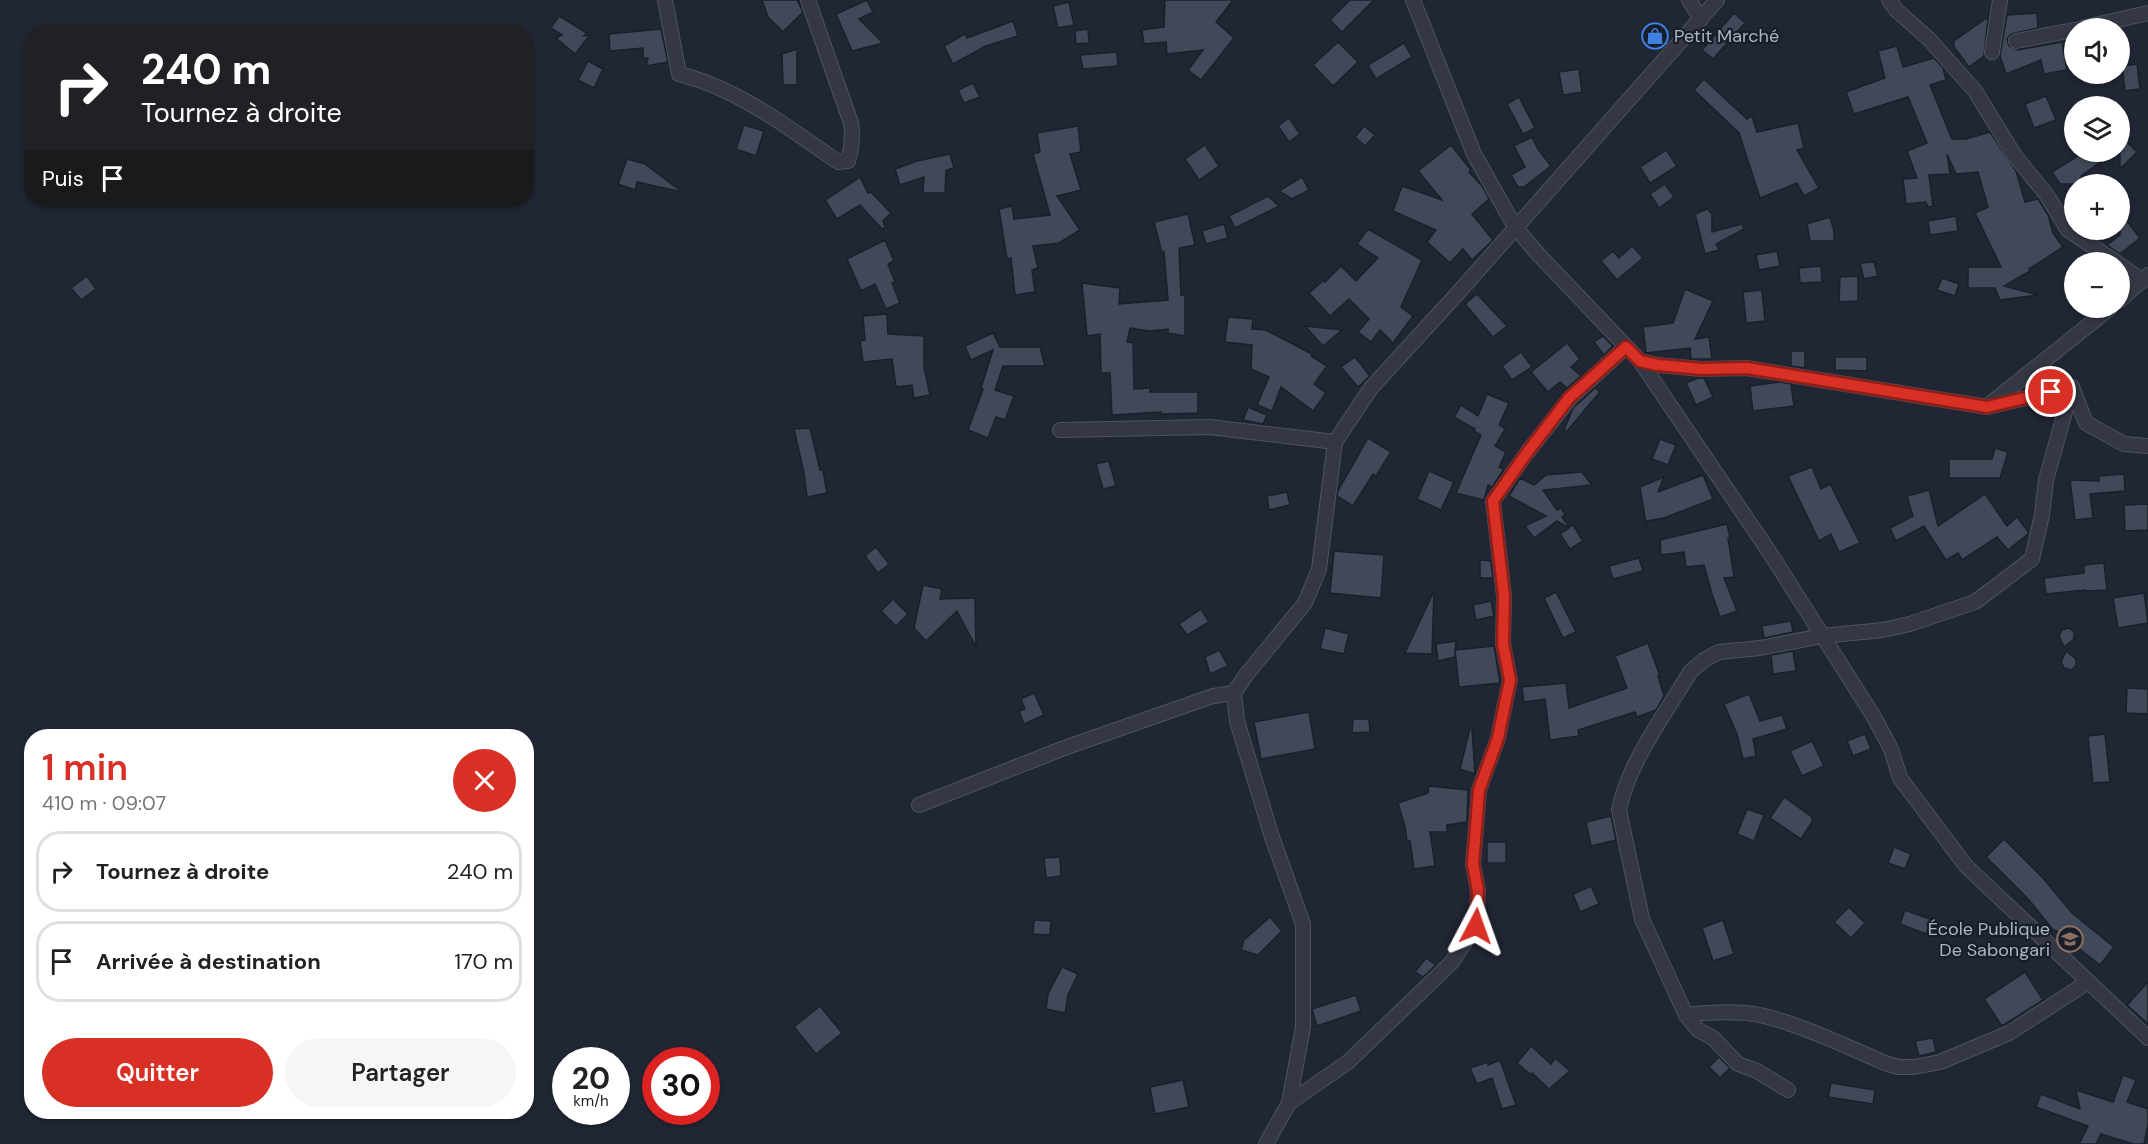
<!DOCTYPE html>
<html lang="fr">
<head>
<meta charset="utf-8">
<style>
  body { margin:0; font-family:"DM Sans",sans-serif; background:#f6f6f6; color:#222; height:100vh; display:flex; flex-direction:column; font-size:22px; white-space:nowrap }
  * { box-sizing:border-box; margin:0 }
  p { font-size:20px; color:#767676 }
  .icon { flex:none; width:33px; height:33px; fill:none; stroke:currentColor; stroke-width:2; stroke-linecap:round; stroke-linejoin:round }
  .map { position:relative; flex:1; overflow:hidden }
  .panel { position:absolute; left:24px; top:729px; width:510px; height:390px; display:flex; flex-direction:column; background:#fff; border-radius:24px; box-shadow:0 2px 4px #0004 }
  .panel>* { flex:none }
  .top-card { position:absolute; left:24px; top:24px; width:510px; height:183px; border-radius:24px; box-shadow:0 2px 4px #0004; background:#202124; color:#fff; overflow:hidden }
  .fabs { position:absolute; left:2064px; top:18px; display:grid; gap:12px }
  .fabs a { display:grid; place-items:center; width:66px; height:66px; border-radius:50%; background:#fff; box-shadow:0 2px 4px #0004; font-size:30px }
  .speed { position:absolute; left:552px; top:1047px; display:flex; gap:12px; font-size:30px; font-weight:700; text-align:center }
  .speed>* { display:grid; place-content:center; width:78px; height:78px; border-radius:50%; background:#fff; box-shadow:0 2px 4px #0004; line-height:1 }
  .speed small { font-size:15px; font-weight:400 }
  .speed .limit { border:9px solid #d22; background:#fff; color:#111 }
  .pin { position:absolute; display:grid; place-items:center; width:51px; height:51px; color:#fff; margin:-26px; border:3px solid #fff; border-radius:50%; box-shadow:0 2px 6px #0007 }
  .me { position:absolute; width:66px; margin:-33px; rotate:4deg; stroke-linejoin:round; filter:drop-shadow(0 0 4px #0008) }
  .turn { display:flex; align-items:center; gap:21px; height:126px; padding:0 18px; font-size:27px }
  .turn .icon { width:78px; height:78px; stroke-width:2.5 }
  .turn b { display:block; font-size:42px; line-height:51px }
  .then { display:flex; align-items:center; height:57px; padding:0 18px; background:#0003; gap:12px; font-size:22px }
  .round { display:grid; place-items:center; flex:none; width:63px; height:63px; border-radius:32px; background:#f6f6f6 }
  .headline { display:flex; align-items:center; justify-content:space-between; height:102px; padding:0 18px }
  h1 { font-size:36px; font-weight:600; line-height:45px; color:#d93025 }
  .action { display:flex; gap:12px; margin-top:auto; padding:12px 18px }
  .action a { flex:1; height:69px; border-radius:36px; background:#d93025; color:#fff; font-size:24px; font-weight:600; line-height:69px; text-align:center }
  .action a+a { background:#f6f6f6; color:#222 }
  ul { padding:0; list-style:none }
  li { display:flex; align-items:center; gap:18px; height:81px; margin:0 12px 9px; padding:0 6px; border:3px solid #e0e0e0; border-radius:24px }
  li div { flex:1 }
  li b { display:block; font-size:22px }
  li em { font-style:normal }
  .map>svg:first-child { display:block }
  .building { fill:#414958; stroke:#1a202b; stroke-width:1.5 }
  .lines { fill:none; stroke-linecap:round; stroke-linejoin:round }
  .minor-casing { stroke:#4d5360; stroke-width:16 }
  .minor { stroke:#333844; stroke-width:14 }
  .route-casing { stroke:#8d1f18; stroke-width:15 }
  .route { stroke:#d93025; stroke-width:10 }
  .labels { text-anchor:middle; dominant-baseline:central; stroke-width:4.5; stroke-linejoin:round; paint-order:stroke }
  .poi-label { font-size:18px; fill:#acb3c2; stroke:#181e29; text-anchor:start }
</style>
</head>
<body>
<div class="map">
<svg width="2148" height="1144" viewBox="0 0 2148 1144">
  <rect width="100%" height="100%" fill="#202634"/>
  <g class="building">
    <path d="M762,0h35l6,12 -20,20 -15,-15z"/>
    <path d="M867,0l6,12 -14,7 24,24 -31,8 -16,-37z"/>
    <path d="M1165,0h68l-17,22 18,16 -33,42 -13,-10 15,-20 -36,4 -1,-12 -22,2 -2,-14 22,-3z"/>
    <path d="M1350,0h24l-32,32 -12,-12z"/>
    <path d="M1069,2l5,23 -16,3 -5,-22z"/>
    <path d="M1734,13l11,10 -32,36 -11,-9z"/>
    <path d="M2037,13l1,15 -27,6 -4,5 2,7 9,4 44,-8 5,28 -23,4 -3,-14 -35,14 -6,-18 7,-41z"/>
    <path d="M559,16l28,17 -3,3 6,-1 -15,19 -19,-16 6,-3 -11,-7z"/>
    <path d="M1988,17l-4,39 -15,11 -15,-20v-6z"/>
    <path d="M1013,21l5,15 -32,10 -33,18 -9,-18 21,-12 2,4z"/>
    <path d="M661,29l7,33 -22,4 2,-8h-5v-10l-33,3 -1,-17z"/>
    <path d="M1088,29l1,14 -13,1 -1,-13z"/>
    <path d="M1338,42l20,20 -25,24 -20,-21z"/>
    <path d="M1404,43l8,14 -36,22 -8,-14z"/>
    <path d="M1897,46l6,21 31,-9 9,10 3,12 -16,5 22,54h14l24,-7 26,39 9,31 13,-3 10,16 5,18 10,14 -34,22 1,2 -26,15 34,9 -38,5 -5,-12h-27v-21h33l-26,-54 13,-6 -10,-35 -22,2 -9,-20 3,20 -21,1 4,31 -5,1 -2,-5 -20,2 -3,-25 14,-1 -10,-27 20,-8 -19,-46 -54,17 -8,-22 39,-14 -7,-27z"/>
    <path d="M797,49v36h-14l-1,-31z"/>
    <path d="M1117,52l1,14 -35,3 -3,-14z"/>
    <path d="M588,61l15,8 -9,19 -16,-8z"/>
    <path d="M2137,64l3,25 -15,2 -3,-25z"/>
    <path d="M1579,69l3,23 -19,3 -4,-23z"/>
    <path d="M1704,79l43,40 5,-3 5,16 41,-9 6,25 -7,2 22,38 -15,8 -7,-13 -37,15 -21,-65 -45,-43z"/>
    <path d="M973,83l7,14 -16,6 -6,-13z"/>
    <path d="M2046,96l10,24 -22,8 -9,-24z"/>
    <path d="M1519,97l16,31 -12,6 -16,-30z"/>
    <path d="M1289,118l11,16 -11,8 -11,-16z"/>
    <path d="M744,125l20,6 -8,25 -20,-7z"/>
    <path d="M1078,126l3,26 -11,2 11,36 -24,6 23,34 -21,13 -26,3 5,22 -6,2 3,22 -20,3 -4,-37 -4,1 -8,-50 13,-3 2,13 36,-4 -17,-61 7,-2 -3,-19z"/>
    <path d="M1364,126l11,9 -10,11 -10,-9z"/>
    <path d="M2120,135l17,17 -17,17z"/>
    <path d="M1532,137l6,12 13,17 -27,21h-6l-7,-12 14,-8 -11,-21z"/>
    <path d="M1205,145l14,21 -20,14 -14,-21z"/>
    <path d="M1451,145l20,25 -2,2 13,14 7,13 -17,15 21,26 -21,20 -9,-11 -13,14 -23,-21 9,-12 -43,-19 9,-25 40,14 -24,-29z"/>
    <path d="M1666,150l11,16 -27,17 -10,-16z"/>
    <path d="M2084,152h30l-33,24 8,8h-29l-8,-12z"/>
    <path d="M950,154l4,14 -8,2 -1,23h-22l1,-16 -24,8 -5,-16 22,-8z"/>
    <path d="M627,159l18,5 37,28 -45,-10 -2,8 -17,-6z"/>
    <path d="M860,177l8,16 3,-1 20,21 -8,8 2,6 -3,2 -22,-24 -23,14 -12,-19z"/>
    <path d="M1302,177l7,13 -17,9 -13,-8z"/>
    <path d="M1665,184l9,13 -15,11 -9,-14z"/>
    <path d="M1268,196l11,10 -44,22 -6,-12z"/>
    <path d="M1707,209l5,5v18l30,-8 2,5 -28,15 3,6 -14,4 -10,-40z"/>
    <path d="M2120,212l20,26 -20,16 -13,-9 13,-10z"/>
    <path d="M1188,214l7,31 -16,3 2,47h4v41l-17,-3v-4l-18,2 -20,-3 -3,14 6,1 1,46 16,-1v4h48v21l-37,1v-2l-49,3 -2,-42h-9l-1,-39 -13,2 -5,-53 38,5 -1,16 49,-4 -4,-48 -2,1 -8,-31z"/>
    <path d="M1956,216l2,15 -28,4 -2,-14z"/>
    <path d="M1830,217l4,14v10h-24l-3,-17z"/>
    <path d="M1224,224l4,14 -22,6 -4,-13z"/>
    <path d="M1368,229l54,31 -21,47 12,9 -20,27 -13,-13 -9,12 -13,-10 11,-13 -20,-20 -19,17 -21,-23 15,-13 1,2 16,-16 15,15 22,-23 -21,-14z"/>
    <path d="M885,240l9,21 -6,3 7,18 -3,1 8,20 -14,6 -11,-25 -14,7 -14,-32z"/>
    <path d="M1632,246l11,12 -26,22 -16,-19 12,-10 6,7z"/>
    <path d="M1777,251l3,15 -21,4 -3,-15z"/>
    <path d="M1874,262l4,14 -14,3 -4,-16z"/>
    <path d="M1821,266l1,16 -22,1 -1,-15z"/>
    <path d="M87,276l9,13 -15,11 -10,-12z"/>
    <path d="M1858,276v25l-19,1 1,-25z"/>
    <path d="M1942,278l17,6 -4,12 -18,-6z"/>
    <path d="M1685,289l28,12 -18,38 14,-2 3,22h-21l-1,-11 -44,5 -3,-26 30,-4z"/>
    <path d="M1762,290l3,31 -19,2 -3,-31z"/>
    <path d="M1477,294l30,32 -14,11 -28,-33z"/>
    <path d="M887,314l1,20 36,2v31l6,28 -16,3 -2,-13 -16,2 -4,-28 -29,3 -3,-21 5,-1 -2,-24z"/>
    <path d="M1228,317l25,2 -1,10 14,1 46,24 -1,2 16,10 -13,18 12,9 -13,18 -32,-24 -9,24 -15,-6 12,-28 -18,-8 1,-24 -27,-3z"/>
    <path d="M1305,326l37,4 -19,16z"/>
    <path d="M993,333l7,14h40l5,19h-42l-8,24 19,6 -9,24 -9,-3 -8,21 -20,-8 15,-41 -2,-1 12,-38 -22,10 -6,-14z"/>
    <path d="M1603,336l10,10 -9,9 -10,-13z"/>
    <path d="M1567,343l13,16 -9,8 10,9 -14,12 -7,-6 -12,10 -17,-20z"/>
    <path d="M1791,351h14v17l-14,-2z"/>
    <path d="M1521,352l11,15 -20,13 -10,-14z"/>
    <path d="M1355,357l15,19 -12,11 -17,-20z"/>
    <path d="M1835,357h32v14l-32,-1z"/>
    <path d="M1698,378h6l9,19 -17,8 -10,-22z"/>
    <path d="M1780,382l11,2 3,22 -41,5 -3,-25z"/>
    <path d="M1595,388l5,4 -33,39 -3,-1 9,-22z"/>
    <path d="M1487,394l22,9 -10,22 6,4 -1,2 -9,15 11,6 -7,15 5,2 -12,18 -4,-2 -4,15 -28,-7 25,-58 -7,-4 1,-2 -21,-12 7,-12 17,11z"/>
    <path d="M1248,407l19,8 -4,9 -20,-4z"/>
    <path d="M810,428l10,42h3l4,23 -20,4 -3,-24 -10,-44z"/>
    <path d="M1368,438l23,14 -15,24 -3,-2 -20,32 -16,-10 1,-5z"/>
    <path d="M1660,439l16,6 -8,20 -16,-6z"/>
    <path d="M1995,448l13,4 -8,26h-51v-19h43z"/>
    <path d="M1109,461l7,25 -13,3 -7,-25z"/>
    <path d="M1812,467l9,22 9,-5 30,59 -21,9 -8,-18 -12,7 -31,-65z"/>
    <path d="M1429,471l25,11 -13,28 -24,-11z"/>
    <path d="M1582,472l10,13 -49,5 14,20 4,-2 4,7 -3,2 7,10 4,-2 10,16 -13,8 -10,-15 9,-6 -12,-7 -23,17 -9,-12 21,-10 -37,-20 11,-18 14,7 12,-10z"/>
    <path d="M2124,474l1,17 -35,3 3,24 -18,2 -5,-40 29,1v-5z"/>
    <path d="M1703,475l10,24 -49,19 -17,3 -1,2 -6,-36 24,-10 -6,15z"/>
    <path d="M1929,490l9,36 47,-32 22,32 10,-9 12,16 -21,17 -11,-13 -35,23 -4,-7 -12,7 -22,-34 -28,15 -6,-13 23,-12 -6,-20z"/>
    <path d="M1287,492l3,13 -21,5 -2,-14z"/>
    <path d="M2148,504v26l-23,1 -1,-26z"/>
    <path d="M1727,524l3,14h-2l6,39 -10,1 13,33 -17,6 -8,-23 -8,-29 -18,2 -2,-15 -23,3 -1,-15z"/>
    <path d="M876,547l13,17 -11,9 -13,-17z"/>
    <path d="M1334,551l50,4 -3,43 -51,-5z"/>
    <path d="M1639,558l4,13 -30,8 -4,-13z"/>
    <path d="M1480,560l11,1 2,17h-13z"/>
    <path d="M2104,563l3,27 -21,1 -1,-1 -39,4 -2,-16 40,-5v-8z"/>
    <path d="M923,585l19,4 -2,10 35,-1 1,49 -19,-36 -31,30 -12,-13z"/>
    <path d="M1434,591l-2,63 -27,-1z"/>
    <path d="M1556,592l20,40 -13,6 -19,-40z"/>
    <path d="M2144,593l4,30 -30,5 -5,-30z"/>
    <path d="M893,599l15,15 -12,12 -15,-15z"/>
    <path d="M1491,601l3,15 -18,4 -3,-15z"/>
    <path d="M1201,609l8,13 -22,13 -8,-11z"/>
    <path d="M1791,621l2,11 -29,6 -2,-12z"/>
    <path d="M1325,628l24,6 -5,20 -24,-5z"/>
    <path d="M2069,628l5,4v7l-10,8 -5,-11 3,-6z"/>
    <path d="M1456,641l-1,16 -17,4 -2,-17z"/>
    <path d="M1648,643l12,33h-2l6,20 -8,14 -19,7 -2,-5 -57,18 1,6 -29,4 -5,-41 -21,3 -2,-15 44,-4 3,25 58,-20 -12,-32z"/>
    <path d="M1494,646l6,37 -41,4 -4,-37z"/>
    <path d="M1219,650l9,16 -18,8 -5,-17z"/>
    <path d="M1793,651l3,20 -23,3 -2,-19z"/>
    <path d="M2066,651l10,8v7l-5,4 -7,-2 -3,-6z"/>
    <path d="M2127,688l21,1v25l-22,-1z"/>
    <path d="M1034,693l10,22 -20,9 -5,-13 6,-2 -4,-10z"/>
    <path d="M1749,694l11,27 22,-6 5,14 -34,10 3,17 -13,3 -6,-25 -13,-30z"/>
    <path d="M1309,712l6,37 -54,10 -7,-37z"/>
    <path d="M1353,719h16l1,13 -18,1z"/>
    <path d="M1470,728h2l3,46 -15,-5z"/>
    <path d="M1865,734l6,15 -18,7 -6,-15z"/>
    <path d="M2105,734l5,48 -17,1 -5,-47z"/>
    <path d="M1812,741l12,25 -22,10 -12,-25z"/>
    <path d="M1429,786l39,4 -1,32 -20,3v7h-17l5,34 -21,3 -4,-28h-3l-2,-14 -7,-24 30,-10z"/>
    <path d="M1784,797l28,20v5l-11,17 -31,-21z"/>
    <path d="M1747,809l17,6 -10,26 -17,-7z"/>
    <path d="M1611,816l5,24 -25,6 -5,-24z"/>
    <path d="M2004,839l39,39 29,35 42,34 -14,18 -45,-35 -1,1 -25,-31 -43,-43z"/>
    <rect x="1487" y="842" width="19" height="21"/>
    <path d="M1894,847l17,7 -6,15 -17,-6z"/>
    <path d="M1060,857l1,19 -15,2 -2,-20z"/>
    <path d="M1591,886l8,18 -19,8 -7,-18z"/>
    <path d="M1849,907l16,16 -14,15 -17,-16z"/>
    <path d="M1905,910l27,10 -6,14 -26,-10z"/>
    <path d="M1270,917l12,14 -24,24 -17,-5 3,-10z"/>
    <path d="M1034,920l17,1 -1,14 -17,-1z"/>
    <path d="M1723,920l11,34 -21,7 -11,-33z"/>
    <path d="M1426,958l10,7 -13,12 -8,-5z"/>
    <path d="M1062,967l16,7 -10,21 -3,18 -19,-4 2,-15z"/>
    <path d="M2025,972l18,28 -41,26 -18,-27z"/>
    <path d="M2148,982v42l-21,-19z"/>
    <path d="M1356,995l5,16 -44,15 -5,-17z"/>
    <path d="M820,1006l22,27 -26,21 -22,-27z"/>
    <path d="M1933,1038l3,14 -17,4 -4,-15z"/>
    <path d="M1531,1046l20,18 4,-6 15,13 -21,18 -17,-16 -1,2 -14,-12z"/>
    <path d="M1719,1057l11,11 -10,10 -11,-11z"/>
    <path d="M1500,1060l16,45 -14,4 -10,-31 -15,6 -7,-16 18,-6v3z"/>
    <path d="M2123,1075l13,5 -9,22 21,7v15l-4,20h-11l-32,-10 -5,10h-17l9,-18 -52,-19 5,-13 39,15 -4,-19 37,12z"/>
    <path d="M1183,1080l6,27 -34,7 -5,-27z"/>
    <path d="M1831,1083l44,7 -2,14 -45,-7z"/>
  </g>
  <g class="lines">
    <g class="minor-casing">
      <g id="minor">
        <path d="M665,0l14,74c60,15 110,54 159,88l10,-1c4,-13 5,-25 3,-38l-43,-123"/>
        <path d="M1413,0l61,154 41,73 23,27 102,107 18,4 44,4 45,-1 240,39 85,-20"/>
        <path d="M1689,0l12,19"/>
        <path d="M1889,0l7,10 33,29 46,52 40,65 31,38 22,36 48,32"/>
        <path d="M2082,28l66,-15"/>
        <path d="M2016,41l58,-11"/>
        <path d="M1992,52l8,-52"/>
        <path d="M2120,265l23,16"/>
        <path d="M2120,300l28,-25"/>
        <path d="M1640,361l130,192 104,164 17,32 9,29 66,88 182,172"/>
        <path d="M2072,387l14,36 38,21 24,2"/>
        <path d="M1990,404l120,-96"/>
        <path d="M1060,430l150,-3 125,15"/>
        <path d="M919,805l148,-58 146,-51 21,-3"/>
        <path d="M1686,1015c21,-3 53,-4 74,0 43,10 85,31 125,48l13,4h16l26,-5 69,-29 79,-51"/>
        <path d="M1788,1090l-31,-19 -19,-7 -25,-26 -15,-8 -12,-15 -44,-96 -23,-109c9,-47 47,-97 71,-138l14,-12 15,-8 41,-4 62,-12 61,-6 27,-6 65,-22 57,-43 10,-44 4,-35 26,-93"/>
        <path d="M1289,1103l59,-41 103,-99 25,-37 2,-35 -5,-27 6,-74 19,-52 12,-58 -7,-36 1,-48 -11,-95 33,-47 44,-56 56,-51"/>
        <path d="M1266,1144l23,-41 14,-76v-103l-32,-90 -34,-113 -3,-28 12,-18 59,-72 14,-34 16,-127 36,-54 87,-95 259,-293"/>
      </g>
    </g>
    <use href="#minor" class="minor"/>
  </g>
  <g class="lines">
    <g class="route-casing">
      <path id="route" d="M1476,926l2,-35 -5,-27 6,-74 19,-52 12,-58 -7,-36 1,-48 -11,-95 33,-47 43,-56 57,-51 14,14 18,4 44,4 45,-1 240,39 64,-15"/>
    </g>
    <use href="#route" class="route"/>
  </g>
  <defs>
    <g id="shop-ring" transform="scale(1.35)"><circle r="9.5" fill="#181e29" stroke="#3f7fe0" stroke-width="1.5"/><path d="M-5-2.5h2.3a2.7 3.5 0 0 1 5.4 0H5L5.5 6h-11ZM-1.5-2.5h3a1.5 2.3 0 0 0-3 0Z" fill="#3f7fe0"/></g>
    <g id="school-ring" transform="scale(1.35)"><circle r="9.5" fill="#181e29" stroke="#8d6e63" stroke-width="1.5"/><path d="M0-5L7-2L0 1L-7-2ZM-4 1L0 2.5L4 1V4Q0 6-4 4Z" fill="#8d6e63"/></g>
  </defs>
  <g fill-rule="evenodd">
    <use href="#shop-ring" x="1655" y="36"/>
    <use href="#school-ring" x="2070" y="939"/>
  </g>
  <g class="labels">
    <g class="poi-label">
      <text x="1674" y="36">Petit Marché</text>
      <text x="2050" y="929" text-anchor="end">École Publique<tspan x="2050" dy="21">De Sabongari</tspan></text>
    </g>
  </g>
</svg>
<div class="fabs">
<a><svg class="icon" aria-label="sound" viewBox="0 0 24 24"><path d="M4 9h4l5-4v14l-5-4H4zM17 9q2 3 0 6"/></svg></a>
<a><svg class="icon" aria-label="layers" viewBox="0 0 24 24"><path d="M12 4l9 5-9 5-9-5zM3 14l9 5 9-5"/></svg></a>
<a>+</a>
<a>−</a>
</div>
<div class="speed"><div>20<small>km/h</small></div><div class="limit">30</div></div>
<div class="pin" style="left:2051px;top:392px;background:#d93025"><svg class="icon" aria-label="arrive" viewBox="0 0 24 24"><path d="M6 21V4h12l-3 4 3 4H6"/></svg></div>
<svg class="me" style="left:1476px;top:926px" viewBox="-20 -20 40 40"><path d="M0-17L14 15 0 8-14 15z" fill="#d93025" stroke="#fff" stroke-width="4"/></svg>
<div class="top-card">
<div class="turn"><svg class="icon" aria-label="right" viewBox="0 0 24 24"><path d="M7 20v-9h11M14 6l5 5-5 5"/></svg><div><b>240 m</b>Tournez à droite</div></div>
<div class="then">Puis<svg class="icon" aria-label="arrive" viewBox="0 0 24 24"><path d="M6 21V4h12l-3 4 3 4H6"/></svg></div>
</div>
<section class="panel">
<div class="headline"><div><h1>1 min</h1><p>410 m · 09:07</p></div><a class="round" style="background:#d93025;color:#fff"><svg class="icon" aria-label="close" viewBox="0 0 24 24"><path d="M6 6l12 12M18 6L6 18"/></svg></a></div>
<ul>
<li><svg class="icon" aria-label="right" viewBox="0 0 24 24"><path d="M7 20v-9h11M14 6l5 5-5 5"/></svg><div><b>Tournez à droite</b></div><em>240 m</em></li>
<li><svg class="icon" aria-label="arrive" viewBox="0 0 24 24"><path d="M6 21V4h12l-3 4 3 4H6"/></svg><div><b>Arrivée à destination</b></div><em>170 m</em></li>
</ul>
<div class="action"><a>Quitter</a><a>Partager</a></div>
</section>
</div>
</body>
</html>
